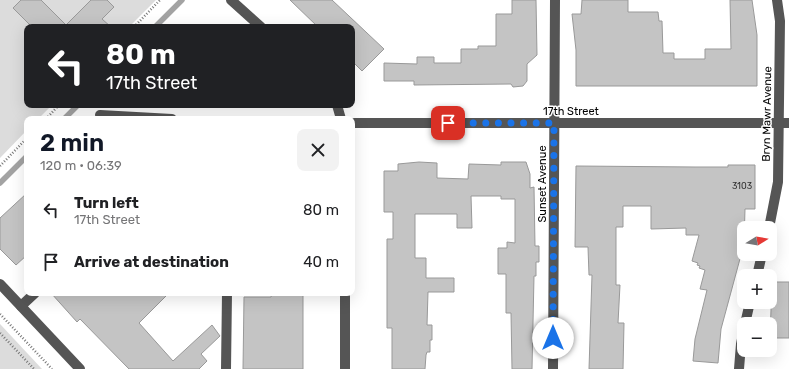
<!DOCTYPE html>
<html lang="en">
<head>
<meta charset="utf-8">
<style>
  body { margin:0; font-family:Rubik,sans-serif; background:#f2f2f2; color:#202124; height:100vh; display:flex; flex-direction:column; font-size:15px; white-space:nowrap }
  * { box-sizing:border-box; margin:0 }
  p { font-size:13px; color:#757577 }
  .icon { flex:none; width:22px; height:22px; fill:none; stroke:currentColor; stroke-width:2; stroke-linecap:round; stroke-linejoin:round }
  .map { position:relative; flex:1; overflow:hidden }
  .side { position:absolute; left:24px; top:116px; width:331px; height:180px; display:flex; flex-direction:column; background:#fff; border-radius:8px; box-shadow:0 4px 16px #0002 }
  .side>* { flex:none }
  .top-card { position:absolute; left:24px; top:24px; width:331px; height:84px; border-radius:8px; box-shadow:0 4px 16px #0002; background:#202124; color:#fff; overflow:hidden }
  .needle { width:26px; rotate:79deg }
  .tools { position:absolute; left:737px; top:221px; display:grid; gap:8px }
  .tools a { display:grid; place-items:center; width:40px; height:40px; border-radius:8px; background:#fff; box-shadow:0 4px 16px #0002; font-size:20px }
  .pin { position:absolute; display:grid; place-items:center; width:34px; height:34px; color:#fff; margin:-17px; border-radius:8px; box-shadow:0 2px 6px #0006 }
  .me { position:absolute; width:44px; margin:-22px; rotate:0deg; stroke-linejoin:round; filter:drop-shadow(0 0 3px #0008) }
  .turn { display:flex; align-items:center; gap:14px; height:84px; padding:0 16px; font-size:18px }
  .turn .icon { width:52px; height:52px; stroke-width:2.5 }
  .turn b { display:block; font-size:28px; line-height:34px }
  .round { display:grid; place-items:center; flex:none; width:42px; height:42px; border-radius:8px; background:#f2f2f2 }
  .head { display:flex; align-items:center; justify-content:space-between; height:68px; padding:0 16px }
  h1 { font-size:24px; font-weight:600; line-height:30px; color:#111827 }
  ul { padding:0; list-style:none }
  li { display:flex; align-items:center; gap:12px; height:52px; padding:0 16px }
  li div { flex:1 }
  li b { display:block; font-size:15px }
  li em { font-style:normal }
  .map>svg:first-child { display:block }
  .green { fill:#dcdcdc }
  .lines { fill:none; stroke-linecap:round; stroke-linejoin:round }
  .stream { stroke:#a3a3a3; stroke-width:5.5 }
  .building { fill:#c4c4c4; stroke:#999 }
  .path { stroke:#777; stroke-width:2.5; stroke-dasharray:1 2; stroke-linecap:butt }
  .minor { stroke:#555; stroke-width:10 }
  .route { stroke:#1a73e8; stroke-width:7; stroke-dasharray:0 12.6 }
  .labels { text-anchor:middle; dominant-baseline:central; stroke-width:3; stroke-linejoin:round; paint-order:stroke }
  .number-label { font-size:9px; fill:#313131 }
  .street-label { font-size:11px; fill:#000; stroke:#fff }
</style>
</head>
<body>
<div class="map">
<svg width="789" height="369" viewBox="0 0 789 369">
  <rect width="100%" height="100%" fill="#fff"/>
  <g class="green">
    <path d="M0,0h156l-27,27h-102v78h25l-14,14h-11v11l-27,28z"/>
    <path d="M0,324l42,45h-42z"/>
  </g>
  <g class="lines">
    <g class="stream">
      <path d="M155,27l27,-27"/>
      <path d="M64,119l14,-14"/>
      <path d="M0,183l27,-27"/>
    </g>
  </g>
  <g class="building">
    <path d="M21,0h20l25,25 25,-25h16l7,7 -12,12 9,8h-79l-19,-19z"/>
    <path d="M290,0h42l52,49 -22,22 -10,-10v-34h-34z"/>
    <path d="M512,0h24l1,55 -10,9v17l-4,5 -10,1 -2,-3 -97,1v-4h-30v-18l33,1v-7h17v6h27v-14h17v-3h18v-32h16z"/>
    <path d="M582,0h46v12h30l1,9h3l1,32h11v6h31v-10h26l-1,-49h22l5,35v51h-181v-36l-4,-36h9z"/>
    <path d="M419,162l18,1v15l31,1 1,-15 32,1v-3h25l4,12v14l4,-1 1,59h4v16h-3v14h-2l-2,93h-20l-1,-56h-5v-39h-8v-26h9v-6l8,1v-44h-14v-3h-30l1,32h-15v-14h-42v44h11v20h28v14h-26l-1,33h5v15h-2v12h-3l-1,3 -1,14h-33v-41h-5v-89h6v-27h-9v-41h14v-7z"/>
    <path d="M728,165h27v44h-10l-1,35 -23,85 -3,34 -25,-2 2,-22 12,-49 -7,-1 5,-19 -6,-2 1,-2 -3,-1 1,-2 -6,-2 7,-26h-13v-7l-35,1v-23h-28v21h-7v58h4l-2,38h6l-1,46h-34l3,-94h-3l-1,-28h-13l1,-81 119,1h33z"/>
    <path d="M27,193v62l-11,10 -16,-16v-31z"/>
    <path d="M772,282h17v56h-19z"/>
    <path d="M51,293h118l-30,30 34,38 39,-36 8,11 -19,18 6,7 -8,8h-70l-49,-50 -3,3z"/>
    <path d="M272,293h31v76h-60l1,-72h27z"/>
  </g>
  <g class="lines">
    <g class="path">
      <path d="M134,27l26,-27"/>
      <path d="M46,119l13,-14"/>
      <path d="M0,166l27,-28"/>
      <path d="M0,314l52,55"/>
      <path d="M0,333l34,36"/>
    </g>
    <g class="minor">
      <path d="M231,0l30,27"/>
      <path d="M337,105l4,14"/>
      <path d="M100,115l72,4"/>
      <path d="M352,123h437"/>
      <path d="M769,228l9,-46 2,-161 -3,-21"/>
      <path d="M757,276l5,-22"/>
      <path d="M0,284l80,85"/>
      <path d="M21,306l14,-13"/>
      <path d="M745,324l5,-22"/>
      <path d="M226,369l1,-76"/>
      <path d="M345,369v-76"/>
      <path d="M553,369l2,-369"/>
      <path d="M739,369l2,-25 3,-15"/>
    </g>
  </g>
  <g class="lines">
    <path class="route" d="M448,123h106l-1,215"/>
  </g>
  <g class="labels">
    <g class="number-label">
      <text x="742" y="186">3103</text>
    </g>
    <g class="street-label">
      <text x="571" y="111">17th Street</text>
      <text transform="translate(767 114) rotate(-89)">Bryn Mawr Avenue</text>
      <text transform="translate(542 184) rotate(-90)">Sunset Avenue</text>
    </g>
  </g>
</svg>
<div class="tools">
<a><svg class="needle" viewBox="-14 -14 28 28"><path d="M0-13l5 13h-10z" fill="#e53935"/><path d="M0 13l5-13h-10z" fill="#757577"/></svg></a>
<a>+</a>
<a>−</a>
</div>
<div class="pin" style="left:448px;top:123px;background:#d93025"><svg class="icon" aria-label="arrive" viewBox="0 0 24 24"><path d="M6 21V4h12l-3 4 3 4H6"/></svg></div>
<svg class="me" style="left:553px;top:338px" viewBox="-20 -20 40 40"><circle r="19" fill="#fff"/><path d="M0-13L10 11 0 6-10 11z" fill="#1a73e8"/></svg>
<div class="top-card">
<div class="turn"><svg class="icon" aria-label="left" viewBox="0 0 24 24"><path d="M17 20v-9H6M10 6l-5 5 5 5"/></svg><div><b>80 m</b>17th Street</div></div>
</div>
<section class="side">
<div class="head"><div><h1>2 min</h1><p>120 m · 06:39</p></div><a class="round"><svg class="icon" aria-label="close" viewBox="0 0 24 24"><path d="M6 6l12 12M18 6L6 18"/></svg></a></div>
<ul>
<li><svg class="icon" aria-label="left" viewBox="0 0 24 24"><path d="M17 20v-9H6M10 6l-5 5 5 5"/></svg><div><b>Turn left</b><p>17th Street</p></div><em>80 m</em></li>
<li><svg class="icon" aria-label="arrive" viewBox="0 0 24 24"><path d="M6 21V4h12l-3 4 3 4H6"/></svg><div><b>Arrive at destination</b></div><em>40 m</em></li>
</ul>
</section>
</div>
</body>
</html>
